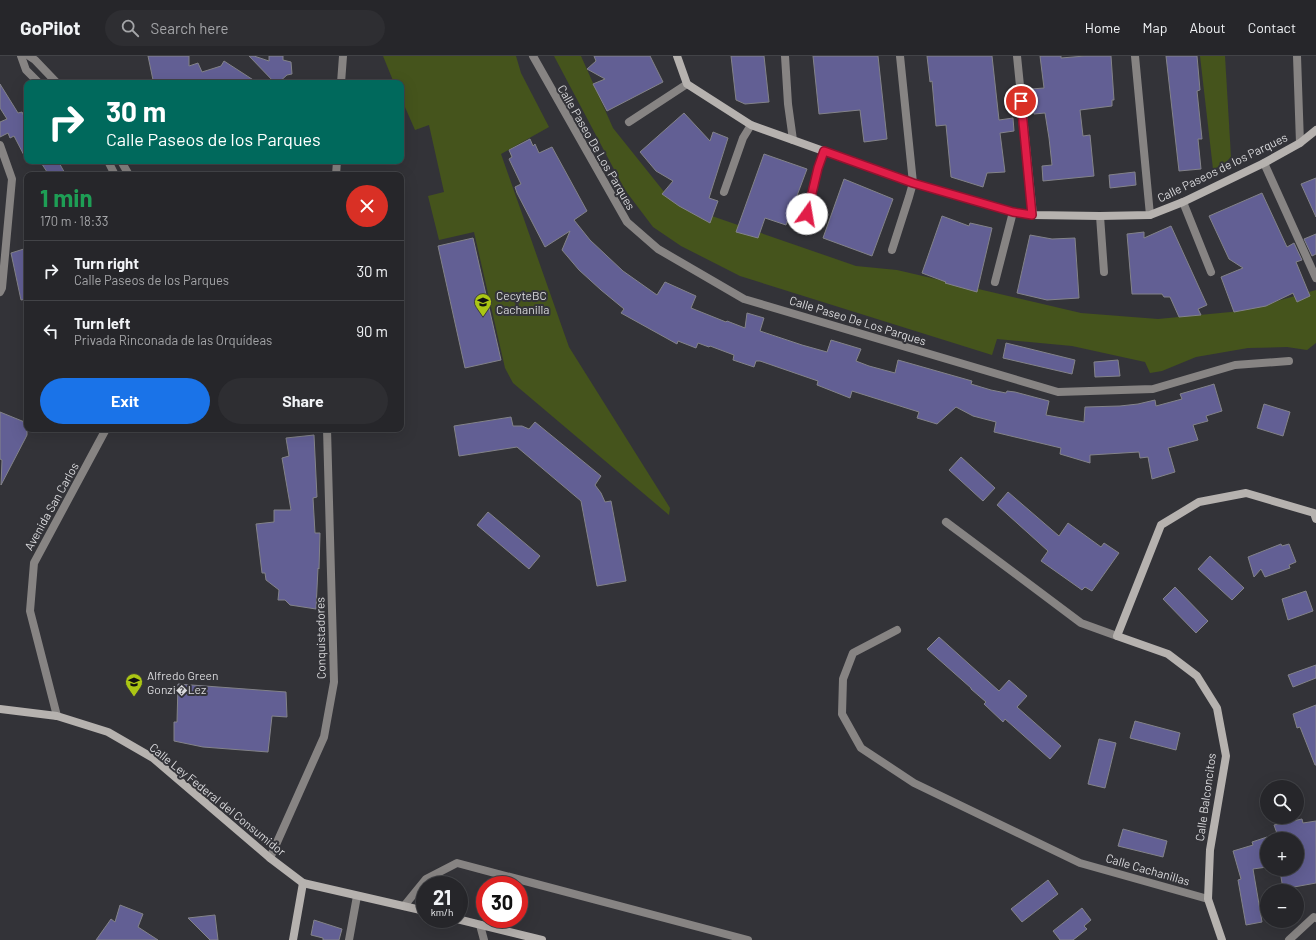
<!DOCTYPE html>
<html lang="en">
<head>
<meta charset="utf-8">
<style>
  body { margin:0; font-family:Barlow,sans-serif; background:#2e2e32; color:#f1f3f6; height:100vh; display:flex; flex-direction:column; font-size:15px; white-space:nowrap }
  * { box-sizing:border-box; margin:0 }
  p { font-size:13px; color:#a4a5a8 }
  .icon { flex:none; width:22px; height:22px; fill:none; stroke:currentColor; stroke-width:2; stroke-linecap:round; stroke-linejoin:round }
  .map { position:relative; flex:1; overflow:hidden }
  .sheet { position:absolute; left:24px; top:116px; width:380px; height:260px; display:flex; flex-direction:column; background:#26262a; border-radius:8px; box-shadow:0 4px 16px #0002,0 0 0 1px #424347 }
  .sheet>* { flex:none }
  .banner { position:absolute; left:24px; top:24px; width:380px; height:84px; border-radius:8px; box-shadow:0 4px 16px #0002,0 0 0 1px #424347; background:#00695c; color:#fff; overflow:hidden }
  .tools { position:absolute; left:1260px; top:724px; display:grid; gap:8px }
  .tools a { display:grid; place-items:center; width:44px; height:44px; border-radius:50%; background:#26262a; box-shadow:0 4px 16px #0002,0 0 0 1px #424347; font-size:20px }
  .speed { position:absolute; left:416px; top:820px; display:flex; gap:8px; font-size:20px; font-weight:700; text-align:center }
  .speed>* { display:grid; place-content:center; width:52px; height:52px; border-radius:50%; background:#26262a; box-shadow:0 4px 16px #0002,0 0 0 1px #424347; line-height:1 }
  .speed small { font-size:10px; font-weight:400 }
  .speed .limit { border:6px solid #d22; background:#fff; color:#111 }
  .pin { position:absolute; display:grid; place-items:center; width:34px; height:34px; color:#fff; margin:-17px; border:2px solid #fff; border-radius:50%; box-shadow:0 1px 4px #0007 }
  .me { position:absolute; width:44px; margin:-22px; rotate:13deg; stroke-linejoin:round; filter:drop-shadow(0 0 3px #0008) }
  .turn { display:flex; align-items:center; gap:14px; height:84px; padding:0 16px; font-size:18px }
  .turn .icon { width:52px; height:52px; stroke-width:2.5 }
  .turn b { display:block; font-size:28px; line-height:34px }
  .round { display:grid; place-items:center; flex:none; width:42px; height:42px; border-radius:21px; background:#2e2e32 }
  .summary { display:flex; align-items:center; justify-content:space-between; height:68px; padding:0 16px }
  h1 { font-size:24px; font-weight:700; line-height:30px; color:#1e9e55 }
  .cta { display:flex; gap:8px; margin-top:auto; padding:8px 16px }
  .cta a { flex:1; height:46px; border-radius:24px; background:#1a73e8; color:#fff; font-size:16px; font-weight:700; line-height:46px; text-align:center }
  .cta a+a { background:#2e2e32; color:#f1f3f6 }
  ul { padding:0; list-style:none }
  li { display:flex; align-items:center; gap:12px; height:60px; padding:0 16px; border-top:1px solid #424347 }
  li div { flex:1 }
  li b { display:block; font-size:15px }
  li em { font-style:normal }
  header { display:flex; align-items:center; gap:24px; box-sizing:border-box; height:56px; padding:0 20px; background:#26262a; border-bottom:1px solid #424347 }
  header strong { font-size:19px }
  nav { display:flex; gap:22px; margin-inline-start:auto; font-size:14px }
  .search { width:280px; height:36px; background:#2e2e32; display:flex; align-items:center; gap:10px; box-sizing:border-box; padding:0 14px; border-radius:22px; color:#a4a5a8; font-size:15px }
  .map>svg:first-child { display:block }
  .green { fill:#45541c }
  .building { fill:#625f94; stroke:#838389 }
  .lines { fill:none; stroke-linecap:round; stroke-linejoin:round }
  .street { stroke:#878483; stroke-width:8 }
  .secondary { stroke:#b6b2af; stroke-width:8 }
  .route-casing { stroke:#92132f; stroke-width:10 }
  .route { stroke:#e11d48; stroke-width:7 }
  .labels { text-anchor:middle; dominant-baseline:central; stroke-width:4; stroke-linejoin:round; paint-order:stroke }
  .street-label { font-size:12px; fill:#d9d9dc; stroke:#333338 }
  .poi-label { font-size:12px; fill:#d9d9dc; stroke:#333338; text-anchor:start }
</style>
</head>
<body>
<header>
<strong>GoPilot</strong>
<div class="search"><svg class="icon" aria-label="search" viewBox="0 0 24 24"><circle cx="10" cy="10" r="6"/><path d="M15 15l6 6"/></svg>Search here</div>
<nav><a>Home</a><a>Map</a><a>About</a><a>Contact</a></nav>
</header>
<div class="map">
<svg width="1316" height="884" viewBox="0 0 1316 884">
  <rect width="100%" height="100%" fill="#333338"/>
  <g class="green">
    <path d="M383,0h133l5,17 28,54 -48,27 68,193 101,161 -1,7 -156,-132 -8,-15 -31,-136 -35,8 -11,-44 16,-4 -15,-67 -14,5 -14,-32v-15h-7z"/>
    <path d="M554,0h27l32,72 52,65 15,12 176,61 41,4 184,43 77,6 83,-8 75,-21v53l-9,7 -20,-3 -39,1 -52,9 -34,14 -12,2 -5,-11 -73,-16 -75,-7 -5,16 -252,-79 -59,-30 -28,-19 -28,-37z"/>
    <path d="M1200,0h25l6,101 -8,8 -10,4z"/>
  </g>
  <g class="building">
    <path d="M148,0h41v10l9,-3 4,9 19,-6 3,-5 34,22h-81v-2l-11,2h-10v-3h-3z"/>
    <path d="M249,0h5l15,5v-5h14v4l8,2 1,12 -5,1 -9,8h-3z"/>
    <path d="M594,0h56l13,26 -56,29 -14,-27 12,-5 -18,-10 9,-8z"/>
    <path d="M731,0h33l5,46 -24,2 -9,-4z"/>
    <path d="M813,0h65l9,83 -23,3 -4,-32 -41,4z"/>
    <path d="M927,0h65l7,64 14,-2 1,13 -14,2 5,39 -18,1 -4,14 -32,-10 -5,-52 -10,1 -4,-45 -2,1z"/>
    <path d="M1040,0h21v2l24,-2h26l3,44h-2v6l-32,4 3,26 7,-1 4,41 -51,5 -1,-15 10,-1 -3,-27 -4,-25 -11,1 -3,-25 13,-1z"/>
    <path d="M1166,0h31l3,34 -3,1 5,48h-4l3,30 -22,2z"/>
    <path d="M0,28l18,29 4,-1 5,10v39l-13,-25 -4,2 -2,-5 -8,4v-15l7,-3 -7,-11z"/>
    <path d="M684,57l26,28 3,-9 15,6 -19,60 9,3 -8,22 -31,-17 -17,-12 11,-13 -17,-10 -16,-19z"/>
    <path d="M530,83l3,7 2,-2 4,9 13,-6 35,64 -13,9 16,20 33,31 34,24 8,-13 31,14 -5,12 35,14 1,-1 18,7 2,-15 17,5 -4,13 42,14 25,7 4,-12 30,9 -5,12 13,5 26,7 3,-13 74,21 -1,3 20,6 15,3 1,-2 8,1 34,9 -3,14 38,7 1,-15 35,-1 18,-2 17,-4 1,6 26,-7 -2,-5 31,-9 3,-1 8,27 -16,5 2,5 -15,4 5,15 -30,8 7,24 -23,7 -4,-22 -8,1 -1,-6 -49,3v8l-30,-9 1,-6 -67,-16 2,-10 -23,-6 -17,-9 -19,17 -20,-6 2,-6 -67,-21 -2,7 -33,-13 1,-4 -58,-20h-4l-2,6 -21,-7 1,-5 -24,-9 -1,1 -11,-4 -2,5 -18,-7 -1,3 -56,-31 3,-4 -23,-19 -22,-20 -17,-20 8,-19 -25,16 -28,-54 -2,-6 6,-3 -12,-25 3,-2 -3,-7z"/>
    <path d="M764,98l43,15 -21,56 -21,-7 -7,20 -22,-6z"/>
    <path d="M40,105h18l8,14h-17z"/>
    <path d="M1135,116l1,13 -26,3 -1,-13z"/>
    <path d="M1316,122v39l-15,-33z"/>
    <path d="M844,123l49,20 -21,57 -49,-18z"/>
    <path d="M1262,137l25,54 7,-4 8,17 -6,2 14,34 -13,6 -4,-9 -27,13 -32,6 -13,-35 22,-9 -14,-9 -20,-43z"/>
    <path d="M942,160l27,10 1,-3 22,5 -15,64 -32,-9 1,-1 -24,-9z"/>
    <path d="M1171,170l36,79 -9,4 3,6 -22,2 -9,-20h-6l-2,-3h-30l-5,-60 17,-2v6z"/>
    <path d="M1316,178v20l-4,2 -8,-17z"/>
    <path d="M1030,179l22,4 23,-1 4,60 -32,2 -30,-7z"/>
    <path d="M473,182l28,122 -36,8 -27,-122z"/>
    <path d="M27,192v51l-6,1 -10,-47z"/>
    <path d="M1006,287l69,17 -3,14 -69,-16z"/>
    <path d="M1118,304l2,16 -25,1 -1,-15z"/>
    <path d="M1264,348l26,8 -7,24 -26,-8z"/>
    <path d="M0,356l27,11v12l-2,4 -24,46 1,-25 -2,-1z"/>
    <path d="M511,361l2,9h9l7,3 6,-7 66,54 -6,9 6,8 4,9 6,-1 15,80 -29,5 -16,-85 -64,-54 -58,9 -5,-30z"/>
    <path d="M314,379l3,62 -4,1 2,35h5l-1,36 -1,-1 -2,41 -26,-4 -5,-5h-7l1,-10 -13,-10 -1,-7h-3l-6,-49 18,-2v-12h17l-9,-52 7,-2 -3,-18z"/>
    <path d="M961,401l34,31 -12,13 -34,-31z"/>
    <path d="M1008,436l51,44 9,-13 33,24 3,-4 15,10 -27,38 -7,-4 -3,3 -41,-29 7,-10 -51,-46z"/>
    <path d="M488,456l52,44 -11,13 -52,-44z"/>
    <path d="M1281,488l1,2 7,-2 7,18 -7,3 1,3 -25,9 -4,-8 -7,8 -6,-20z"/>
    <path d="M1210,500l34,32 -12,12 -34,-31z"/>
    <path d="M1175,531l33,34 -12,12 -33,-34z"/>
    <path d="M1306,535l7,20 -25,9 -6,-21z"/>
    <path d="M939,581l60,54 10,-11 18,16 -10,11 44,39 -11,13 -45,-40 -2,3 -19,-18 2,-2 -15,-13v-1l-44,-39z"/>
    <path d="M1316,609v13l-23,9 -5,-12z"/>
    <path d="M178,628l108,8 1,25 -15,-1 -4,36 -65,-5 -29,-6v-19h3z"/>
    <path d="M1316,649v60h-1l-15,-38 -3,1 -4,-14z"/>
    <path d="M1135,665l45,12 -4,17 -46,-12z"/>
    <path d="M1099,683l17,4 -11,45 -17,-4z"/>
    <path d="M1302,763l1,4 13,-2v62l-33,6 -3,-18 17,-2v-30h-18l-5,-14z"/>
    <path d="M1123,773l44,12 -4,16 -45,-11z"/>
    <path d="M1267,781v30l-14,2 9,53 -16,3 -8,-45 3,-1 -8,-28 20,-6 -1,-3z"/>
    <path d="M1048,824l10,14 -36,28 -11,-13z"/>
    <path d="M120,849l23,9 -5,13 20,13h-62l15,-21 4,3z"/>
    <path d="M1082,852l9,12 -7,6 3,3 -14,11h-13l-7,-9z"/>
    <path d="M215,859l3,25h-8l-22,-22z"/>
    <path d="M314,864l28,9 -3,11h-16v-2l-12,-3z"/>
  </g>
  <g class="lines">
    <g class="street">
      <path d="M21,0l5,14 13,13"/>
      <path d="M29,0l6,4 22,23"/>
      <path d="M533,0l94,166 31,27 86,50 314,93 95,-3 82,-24 54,-4"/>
      <path d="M785,0l3,48 5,36"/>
      <path d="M1017,0l16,159"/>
      <path d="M1135,0l15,159"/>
      <path d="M1297,0l3,87"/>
      <path d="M341,27l2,-27"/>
      <path d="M629,66l58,-38"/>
      <path d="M0,89l12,34 -10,109 -2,4"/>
      <path d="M108,105l7,14"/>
      <path d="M121,105l8,14"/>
      <path d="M1264,107l52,115"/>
      <path d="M336,119l1,-14"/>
      <path d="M724,136l19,-54 8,-13"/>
      <path d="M1183,146l28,70"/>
      <path d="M1100,160l4,56"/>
      <path d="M804,173l14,-61 6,-17"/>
      <path d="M892,194l17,-53 4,-14 -13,-127"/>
      <path d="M995,226l18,-70"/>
      <path d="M946,466l135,101 36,13"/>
      <path d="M897,574l-44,23 -10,26 -1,35 19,34 53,35 166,80 128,36"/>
      <path d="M57,660l-27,-105 4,-48 72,-134"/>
      <path d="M270,802l54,-121 10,-55 -7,-253"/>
      <path d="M404,850l22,-27 31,-16 291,77"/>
      <path d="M480,869l4,15"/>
      <path d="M349,884l8,-44"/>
      <path d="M1289,884l25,-23 2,1"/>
    </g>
    <g class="secondary">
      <path d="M677,0l10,28 64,41 162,58 100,29 20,3 67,1 50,-1 33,-13 81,-39 36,-20 16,-13"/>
      <path d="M0,653l57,7 51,16 45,26 117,100 33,25 122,28"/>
      <path d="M457,863l85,21"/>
      <path d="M293,884l10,-57"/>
      <path d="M1222,884l-14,-41 2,-49 16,-94 -9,-48 -20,-32 -29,-22 -51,-18 44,-111 38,-23 47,-9 68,20 2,6"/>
    </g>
  </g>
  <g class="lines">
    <g class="route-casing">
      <path id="route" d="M807,158l11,-46 6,-17 89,32 100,29 19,3 -11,-114"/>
    </g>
    <use href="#route" class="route"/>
  </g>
  <defs>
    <g id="school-pin" transform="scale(0.9)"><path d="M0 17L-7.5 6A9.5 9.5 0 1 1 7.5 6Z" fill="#abc614" stroke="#333338"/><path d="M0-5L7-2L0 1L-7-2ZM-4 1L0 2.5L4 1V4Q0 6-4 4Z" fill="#111"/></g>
  </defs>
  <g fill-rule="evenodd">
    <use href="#school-pin" x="483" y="246"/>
    <use href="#school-pin" x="134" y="626"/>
  </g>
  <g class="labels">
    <g class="street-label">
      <text transform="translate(597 91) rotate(60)">Calle Paseo De Los Parques</text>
      <text transform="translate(1222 111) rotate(-26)">Calle Paseos de los Parques</text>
      <text transform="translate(858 264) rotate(17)">Calle Paseo De Los Parques</text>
      <text transform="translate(51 450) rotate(-61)">Avenida San Carlos</text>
      <text transform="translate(320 582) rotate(-91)">Conquistadores</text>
      <text transform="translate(1205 741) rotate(-82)">Calle Balconcitos</text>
      <text transform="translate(218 743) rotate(39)">Calle Ley Federal del Consumidor</text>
      <text transform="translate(1148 813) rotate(16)">Calle Cachanillas</text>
    </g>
    <g class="poi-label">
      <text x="496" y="239">CecyteBC<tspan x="496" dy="14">Cachanilla</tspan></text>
      <text x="147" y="619">Alfredo Green<tspan x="147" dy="14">Gonzi�Lez</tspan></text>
    </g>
  </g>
</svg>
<div class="tools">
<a><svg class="icon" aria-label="search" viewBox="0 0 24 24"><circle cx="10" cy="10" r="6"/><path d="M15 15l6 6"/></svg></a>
<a>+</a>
<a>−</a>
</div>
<div class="speed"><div>21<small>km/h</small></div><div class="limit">30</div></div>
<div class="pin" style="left:1021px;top:45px;background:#d93025"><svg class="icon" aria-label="arrive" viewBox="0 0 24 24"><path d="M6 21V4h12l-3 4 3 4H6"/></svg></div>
<svg class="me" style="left:807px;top:158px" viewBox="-20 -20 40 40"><circle r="19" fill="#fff"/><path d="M0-13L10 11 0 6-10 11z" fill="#e11d48"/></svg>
<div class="banner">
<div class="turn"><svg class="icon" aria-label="right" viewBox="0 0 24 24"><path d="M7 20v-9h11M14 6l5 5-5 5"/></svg><div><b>30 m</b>Calle Paseos de los Parques</div></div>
</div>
<section class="sheet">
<div class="summary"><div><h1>1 min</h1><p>170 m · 18:33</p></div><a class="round" style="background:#d93025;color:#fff"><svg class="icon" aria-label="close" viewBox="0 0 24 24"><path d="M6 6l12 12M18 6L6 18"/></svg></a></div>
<ul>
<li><svg class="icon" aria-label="right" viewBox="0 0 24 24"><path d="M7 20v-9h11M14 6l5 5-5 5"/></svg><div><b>Turn right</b><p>Calle Paseos de los Parques</p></div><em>30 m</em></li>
<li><svg class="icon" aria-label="left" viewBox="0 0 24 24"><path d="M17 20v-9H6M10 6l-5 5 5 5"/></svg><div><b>Turn left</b><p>Privada Rinconada de las Orquídeas</p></div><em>90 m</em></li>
</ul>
<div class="cta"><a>Exit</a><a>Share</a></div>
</section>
</div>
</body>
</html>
